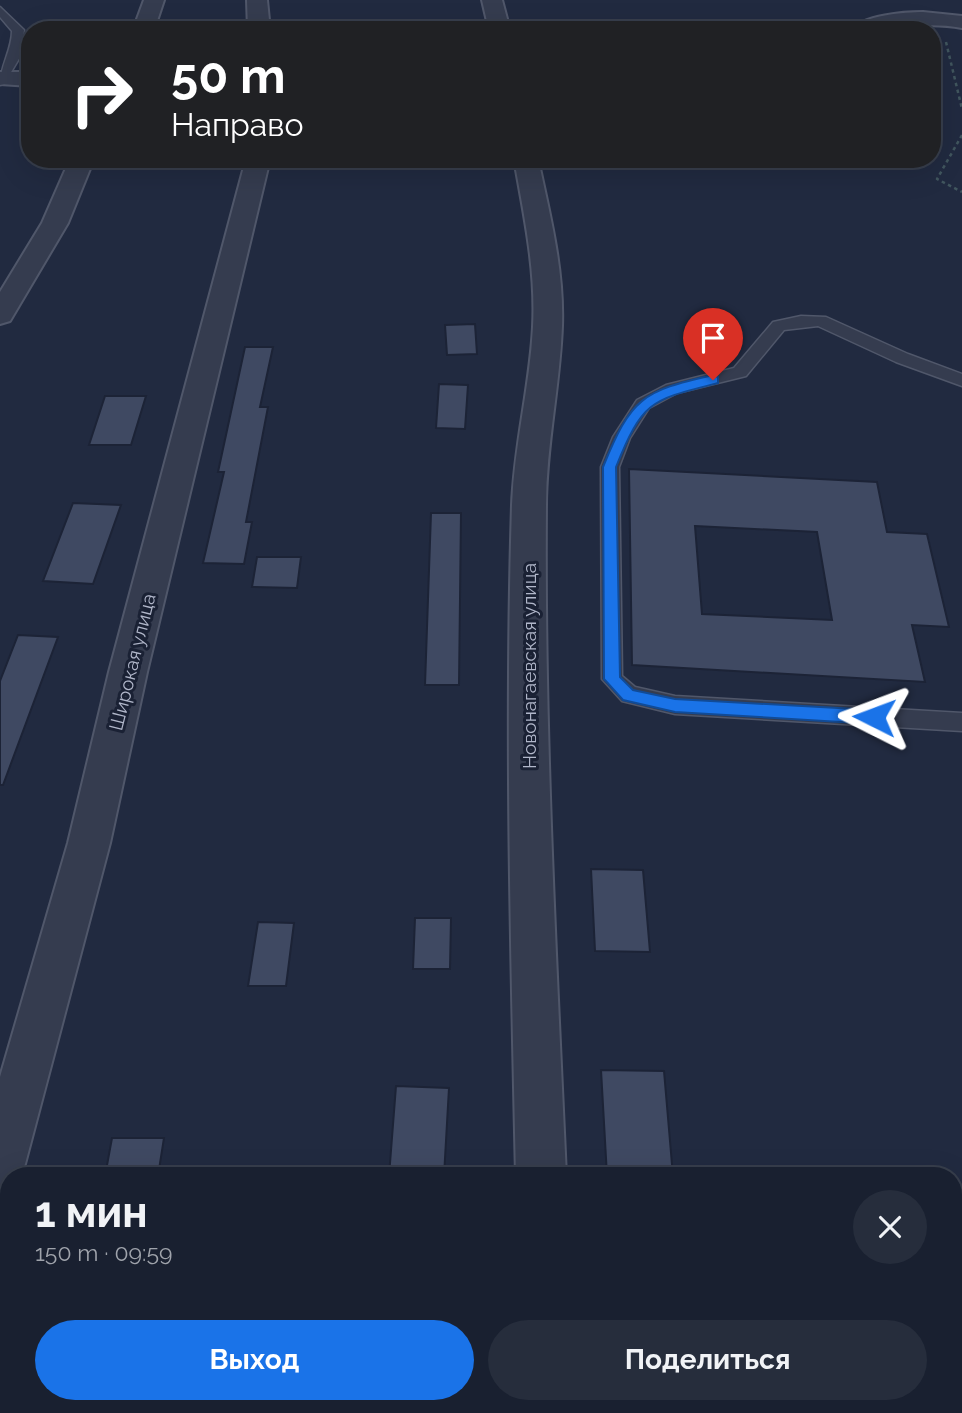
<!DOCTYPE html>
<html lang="ru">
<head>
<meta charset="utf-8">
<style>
  body { margin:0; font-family:Raleway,sans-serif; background:#262d3c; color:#f1f3f6; height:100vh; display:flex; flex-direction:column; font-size:26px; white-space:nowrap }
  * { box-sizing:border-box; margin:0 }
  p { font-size:23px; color:#9fa3ab }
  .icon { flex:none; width:38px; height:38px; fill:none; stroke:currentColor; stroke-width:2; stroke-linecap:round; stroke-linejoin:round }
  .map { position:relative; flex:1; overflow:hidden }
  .details { position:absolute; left:0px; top:1167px; width:962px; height:247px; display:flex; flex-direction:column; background:#192030; border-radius:28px 28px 0 0; box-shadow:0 7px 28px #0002,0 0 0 2px #373e4c }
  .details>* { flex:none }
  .banner { position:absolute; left:21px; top:21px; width:920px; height:147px; border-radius:28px; box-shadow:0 7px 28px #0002,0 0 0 2px #373e4c; background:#202124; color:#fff; overflow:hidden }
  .pin { position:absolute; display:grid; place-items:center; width:60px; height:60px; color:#fff; margin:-72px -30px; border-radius:50% 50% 50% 0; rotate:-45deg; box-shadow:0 0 7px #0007 }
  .pin .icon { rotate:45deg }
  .me { position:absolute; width:77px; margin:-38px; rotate:273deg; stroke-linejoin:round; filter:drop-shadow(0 0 5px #0008) }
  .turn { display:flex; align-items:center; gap:24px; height:147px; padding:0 35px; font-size:32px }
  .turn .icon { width:91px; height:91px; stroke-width:2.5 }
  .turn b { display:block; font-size:49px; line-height:60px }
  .round { display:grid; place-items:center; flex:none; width:74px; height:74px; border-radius:37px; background:#262d3c }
  .overview { display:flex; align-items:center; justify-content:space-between; height:119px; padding:0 35px }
  h1 { font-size:42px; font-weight:700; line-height:52px }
  .button { display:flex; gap:14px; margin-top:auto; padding:14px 35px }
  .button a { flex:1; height:80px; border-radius:42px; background:#1a73e8; color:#fff; font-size:28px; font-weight:700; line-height:80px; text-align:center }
  .button a+a { background:#262d3c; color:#f1f3f6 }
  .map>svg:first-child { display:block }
  .building { fill:#3f4962; stroke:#1c2336; stroke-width:2; fill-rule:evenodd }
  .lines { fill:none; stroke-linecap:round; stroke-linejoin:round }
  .lane-casing { stroke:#50576a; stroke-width:3 }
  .street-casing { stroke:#50576a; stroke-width:4 }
  .path { stroke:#41565e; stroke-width:2.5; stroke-dasharray:3.5 3.5; stroke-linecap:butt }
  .lane { fill:#353c4f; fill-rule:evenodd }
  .street { fill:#353c4f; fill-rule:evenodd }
  .route { fill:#1a73e8; stroke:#114b97; stroke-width:2 }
  .labels { text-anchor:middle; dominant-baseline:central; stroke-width:6; stroke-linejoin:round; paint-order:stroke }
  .street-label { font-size:19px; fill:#b1b7ca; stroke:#1a2134 }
</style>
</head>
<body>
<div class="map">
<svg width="962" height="1413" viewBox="0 0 962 1413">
  <rect width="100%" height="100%" fill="#212a40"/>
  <g class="building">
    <path d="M475,324l2,30 -30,1 -2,-30z"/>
    <path d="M245,347h28l-13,60h8l-22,115h6l-8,42 -41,-1 21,-91h-6z"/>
    <path d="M439,384l29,1 -3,44 -29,-1z"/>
    <path d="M105,396h41l-15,49h-42z"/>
    <path d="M629,469l248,13 10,50 40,2 22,93 -37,-2 13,57 -293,-17zM695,526l122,6 15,88 -130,-6z"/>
    <path d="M73,503l48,2 -28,79 -50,-3z"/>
    <path d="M431,513h30l-2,172h-34z"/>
    <path d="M257,557h44l-4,31 -45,-1z"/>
    <path d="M18,635l40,2 -55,148h-3v-104z"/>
    <path d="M591,869l52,1 7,82 -55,-1z"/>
    <path d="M415,918h36l-1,51h-37z"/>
    <path d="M258,922l36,1 -8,63h-38z"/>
    <path d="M601,1070l63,1 9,105h-66z"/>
    <path d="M396,1086l53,2 -5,88h-55z"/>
    <path d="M112,1138h52l-6,38h-53z"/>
  </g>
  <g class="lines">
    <g class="lane-casing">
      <g id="lane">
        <path d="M0,7l24,23 -4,27 -16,27 -4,1c0,-19 12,-35 12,-54l-12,-14z"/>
        <path d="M801,316l25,1 82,37 54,20v12l-66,-24 -78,-36 -34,4 -38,46 -69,17 -28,15 -19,30 -11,29 3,209 13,11 40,9 287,17v18l-287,-17 -53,-13 -20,-22 -1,-212 12,-30 24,-37 29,-15 68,-17 39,-46z"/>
      </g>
    </g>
    <g class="street-casing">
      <g id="street">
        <path d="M144,0h20l-10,30h-21z"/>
        <path d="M247,0h20l3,30h-22z"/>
        <path d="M482,0h20l8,30h-21z"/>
        <path d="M923,12l39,4v12c-38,-7 -73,2 -111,2 12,-15 54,-18 72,-18z"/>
        <path d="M0,72h30v14l-30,-2z"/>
        <path d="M70,159h24l-26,64 -58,98 -10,3v-32l42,-69z"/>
        <path d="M246,159h24l-123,513 -37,171 -85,321 -5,12h-11v10l-9,3v-112l68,-234 41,-171z"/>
        <path d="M514,159h24c12,56 26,110 24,167 -2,60 -16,119 -16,179 -2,224 10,448 20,671h-50c-5,-224 -11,-447 -4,-671 2,-60 18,-118 21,-178 3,-57 -9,-112 -19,-168z"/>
        <rect x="520" y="1405" width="56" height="8"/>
      </g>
    </g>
    <g class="path">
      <path d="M946,42l16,67"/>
      <path d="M962,135l-25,44 25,13"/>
    </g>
    <use href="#lane" class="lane"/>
    <use href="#street" class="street"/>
  </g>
  <path class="route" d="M713,375l5,2v6c-67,17 -75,17 -102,84l4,210 13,13 42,9 199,11 5,2 3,5 -3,5 -5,2 -199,-12 -52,-12 -19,-21 -1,-212c28,-69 39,-76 110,-92z"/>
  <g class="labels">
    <g class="street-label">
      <text transform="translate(132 662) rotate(-76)">Широкая улица</text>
      <text transform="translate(529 666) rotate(-90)">Новонагаевская улица</text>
    </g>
  </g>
</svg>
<div class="pin" style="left:713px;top:380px;background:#d93025"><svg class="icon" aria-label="arrive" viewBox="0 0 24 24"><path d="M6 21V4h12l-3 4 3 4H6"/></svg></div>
<svg class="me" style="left:874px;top:717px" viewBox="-20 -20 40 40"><path d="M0-17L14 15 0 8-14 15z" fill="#1a73e8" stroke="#fff" stroke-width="4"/></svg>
<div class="banner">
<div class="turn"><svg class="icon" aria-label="right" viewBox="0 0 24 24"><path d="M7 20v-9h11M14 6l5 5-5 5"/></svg><div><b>50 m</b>Направо</div></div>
</div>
<section class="details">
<div class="overview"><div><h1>1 мин</h1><p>150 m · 09:59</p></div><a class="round"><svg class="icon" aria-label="close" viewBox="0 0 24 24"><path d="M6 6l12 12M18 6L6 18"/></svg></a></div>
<div class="button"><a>Выход</a><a>Поделиться</a></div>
</section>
</div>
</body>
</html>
